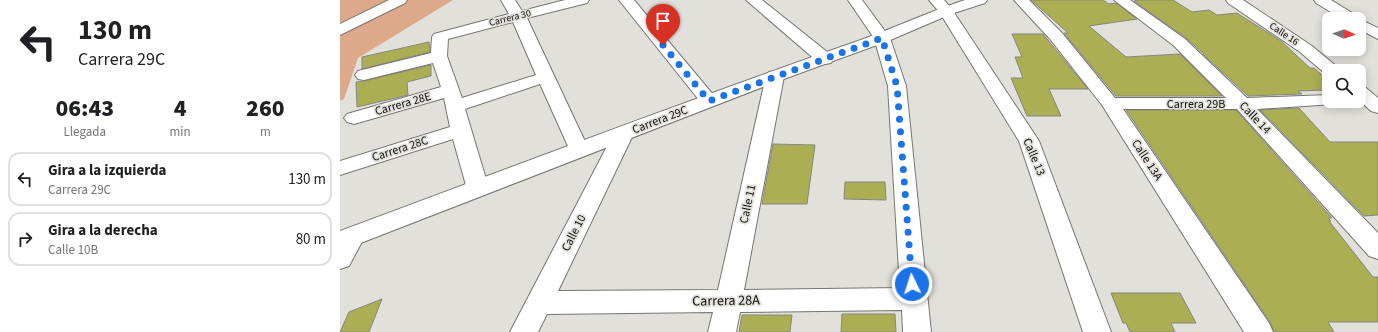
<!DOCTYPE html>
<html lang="es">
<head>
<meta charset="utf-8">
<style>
  body { margin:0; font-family:"Source Sans 3",sans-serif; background:#f2f2f2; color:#202124; height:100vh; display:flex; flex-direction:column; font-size:15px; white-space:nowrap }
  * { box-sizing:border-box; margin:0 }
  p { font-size:13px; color:#757577 }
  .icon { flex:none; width:22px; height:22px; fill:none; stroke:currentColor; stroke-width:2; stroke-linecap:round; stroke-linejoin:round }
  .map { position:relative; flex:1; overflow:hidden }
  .details { display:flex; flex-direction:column; background:#fff; width:340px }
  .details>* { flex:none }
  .top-card { background:#fff; color:#202124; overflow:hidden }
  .needle { width:26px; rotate:92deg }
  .buttons { position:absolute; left:982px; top:12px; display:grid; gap:8px }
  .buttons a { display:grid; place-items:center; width:44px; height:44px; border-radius:8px; background:#fff; box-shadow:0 2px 10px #0003; font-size:20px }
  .pin { position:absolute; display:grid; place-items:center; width:34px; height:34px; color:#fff; margin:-41px -17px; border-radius:50% 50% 50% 0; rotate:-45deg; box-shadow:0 0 4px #0007 }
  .pin .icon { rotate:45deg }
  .me { position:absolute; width:44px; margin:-22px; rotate:356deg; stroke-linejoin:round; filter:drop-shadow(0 0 3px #0008) }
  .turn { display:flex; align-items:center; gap:14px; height:84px; padding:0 12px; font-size:18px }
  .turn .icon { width:52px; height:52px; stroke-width:2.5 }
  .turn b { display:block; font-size:28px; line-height:34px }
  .eta { display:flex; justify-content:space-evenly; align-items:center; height:68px; text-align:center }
  .eta b { font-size:24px; font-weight:800; line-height:28px }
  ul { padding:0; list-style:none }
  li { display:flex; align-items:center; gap:12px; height:54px; margin:0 8px 6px; padding:0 4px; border:2px solid #e0e0e0; border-radius:12px }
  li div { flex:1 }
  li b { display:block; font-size:15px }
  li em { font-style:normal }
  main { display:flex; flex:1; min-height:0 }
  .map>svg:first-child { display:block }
  .green { fill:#dda98b }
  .building { fill:#acae54; stroke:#868781 }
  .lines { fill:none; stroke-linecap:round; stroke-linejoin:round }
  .street-casing { stroke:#777570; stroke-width:2 }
  .secondary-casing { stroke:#777570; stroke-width:2 }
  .street { fill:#fff; fill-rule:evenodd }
  .secondary { fill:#fff; fill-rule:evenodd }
  .route { stroke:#1a73e8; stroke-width:7; stroke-dasharray:0 12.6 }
  .labels { text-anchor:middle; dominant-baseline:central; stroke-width:3.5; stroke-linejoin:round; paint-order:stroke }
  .far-street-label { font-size:10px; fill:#0f0e0c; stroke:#e2e0da }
  .street-label { font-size:12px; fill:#0f0e0c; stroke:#e2e0da }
  .near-street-label { font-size:14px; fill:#0f0e0c; stroke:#e2e0da }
</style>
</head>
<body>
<main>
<section class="details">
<div class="top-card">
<div class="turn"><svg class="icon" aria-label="left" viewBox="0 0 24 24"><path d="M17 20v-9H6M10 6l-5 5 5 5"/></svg><div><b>130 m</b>Carrera 29C</div></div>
</div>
<div class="eta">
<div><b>06:43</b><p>Llegada</p></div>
<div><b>4</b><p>min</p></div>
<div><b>260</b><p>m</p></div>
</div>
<ul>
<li><svg class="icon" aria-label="left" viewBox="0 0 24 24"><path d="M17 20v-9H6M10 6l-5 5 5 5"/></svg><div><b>Gira a la izquierda</b><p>Carrera 29C</p></div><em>130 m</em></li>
<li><svg class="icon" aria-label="right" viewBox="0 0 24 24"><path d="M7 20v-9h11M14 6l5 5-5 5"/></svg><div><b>Gira a la derecha</b><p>Calle 10B</p></div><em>80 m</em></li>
</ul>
</section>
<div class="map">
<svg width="1038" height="332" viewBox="0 0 1038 332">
  <rect width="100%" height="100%" fill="#e2e0da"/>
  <path class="green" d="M0,0h113l-95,58 -14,41 -4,2z"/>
  <g class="building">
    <path d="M691,0h72l6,4 7,-1 21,16 -48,7 37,31 54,-3 42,42h-106l-52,-63h4z"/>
    <path d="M798,0h35l19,12 17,-2 8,5 20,-2 44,28 29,27h4l15,13v9l-31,1 4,3 -54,2 -45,-42h1l-18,-16 -52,-37z"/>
    <path d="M672,34h31l45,55h-39l12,27h-34l-16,-38h12l-8,-21h7z"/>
    <path d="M89,42l1,10 -68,17v-12z"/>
    <path d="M91,65v11l-24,6 1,13 -51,12 -1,-25 8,-1z"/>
    <path d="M959,108l31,34h48v73l-14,1 -104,-106z"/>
    <path d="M786,110h110l96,108h-4l3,3h-2l44,56h5v45h-50l6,10h-60l-4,-10z"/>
    <path d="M433,144l42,1 -8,59h-45z"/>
    <path d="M505,182h40l1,18 -42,-1z"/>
    <path d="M771,293h69l16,30h-25l4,9h-45l-4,-9h-3z"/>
    <path d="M42,299l-13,33h-29l9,-20z"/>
    <path d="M502,314h53l1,18h-55z"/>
    <path d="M402,315h50l-2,17h-51z"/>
  </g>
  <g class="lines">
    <g class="street-casing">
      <g id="street">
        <path d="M49,0h18l-2,3 -65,32v-11z"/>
        <path d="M161,0h14l7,11 43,-11h24l-2,3 -60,15 62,132 -3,5 -7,2 -7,-2 -32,-71 -75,25 24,80 -3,5 -8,3 -8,-3 -3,-5 -14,-50 -113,36v-14l110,-34 -6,-29 -83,24 -7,2 -7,-2 -3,-4 3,-4 94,-27 -8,-24 -69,17 -6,-1 -3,-4 3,-4 73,-18 1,-16 2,-3 75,-20zM173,22l23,53 -74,23 -15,-42 1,-17z"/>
        <path d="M279,0h15l81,97 3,4 -3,4 -6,1 -6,-1z"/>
        <path d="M406,0h16l69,55 2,4 -2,4 -6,1 -6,-1z"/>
        <path d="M508,0h14l28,38 16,48 25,246h-28l-1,-22 -162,2 -4,20h-28l5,-20 -166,2 -9,18h-28l104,-199 3,-4 7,-2 7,2 3,4 -76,158 160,-1 48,-214 3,-4 6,-1 6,1 3,4 -40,214 156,-2 -12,-202 -14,-48z"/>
        <path d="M589,0h15l7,8 88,133 72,191h-28l-64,-191 -79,-128z"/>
        <path d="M674,0h15l33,33 53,65h111l-53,-53 -59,-45h16l55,39 62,59 82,-3v6h8l-2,3 -78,5 121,124v26l-9,-3 -132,-147h-114l146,214 4,9h-29l-142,-227 -52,-66z"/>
        <path d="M886,0h17l69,46 30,25h-13v4h-2l-27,-23 -72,-49z"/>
        <path d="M974,0h17l26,16 2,3 19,9v11l-19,-10v-10h-17l-26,-16z"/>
        <path d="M1019,86l6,1 13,11v15l-7,-2 -12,-11z"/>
        <path d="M13,227l8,3 4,6 -16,30 -9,3v-32l5,-7z"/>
      </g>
    </g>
    <g class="secondary-casing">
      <path id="secondary" d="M625,0h22l-2,3 -34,11 -63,27 -107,39 -441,171v-20c172,-64 343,-129 515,-189 37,-13 73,-30 110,-42z"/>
    </g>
    <use href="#street" class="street"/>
    <use href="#secondary" class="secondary"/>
  </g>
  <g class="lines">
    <path class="route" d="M323,45l46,56 173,-63 15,48 15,198"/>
  </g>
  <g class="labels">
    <g class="far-street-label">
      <text transform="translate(170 18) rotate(-14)">Carrera 30</text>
      <text transform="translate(944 34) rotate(34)">Calle 16</text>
    </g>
    <g class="street-label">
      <text transform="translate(63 104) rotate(-16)">Carrera 28E</text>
      <text x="856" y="104">Carrera 29B</text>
      <text transform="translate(915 118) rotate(46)">Calle 14</text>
      <text transform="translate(320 120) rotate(-21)">Carrera 29C</text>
      <text transform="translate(60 149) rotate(-18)">Carrera 28C</text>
      <text transform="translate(694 157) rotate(67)">Calle 13</text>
      <text transform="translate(807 160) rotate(57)">Calle 13A</text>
      <text transform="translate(408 204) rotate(-78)">Calle 11</text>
      <text transform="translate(234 233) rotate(-63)">Calle 10</text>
    </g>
    <g class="near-street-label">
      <text transform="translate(386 301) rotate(-1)">Carrera 28A</text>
    </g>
  </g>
</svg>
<div class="buttons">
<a><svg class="needle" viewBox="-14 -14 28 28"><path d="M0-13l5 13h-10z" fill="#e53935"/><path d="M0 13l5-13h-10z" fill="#757577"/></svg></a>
<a><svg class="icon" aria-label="search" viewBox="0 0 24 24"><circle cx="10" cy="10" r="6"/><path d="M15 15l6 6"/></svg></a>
</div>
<div class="pin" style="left:323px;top:45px;background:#d93025"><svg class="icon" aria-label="arrive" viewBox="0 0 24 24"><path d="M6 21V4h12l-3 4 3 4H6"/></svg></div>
<svg class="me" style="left:572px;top:284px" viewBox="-20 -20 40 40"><circle r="17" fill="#1a73e8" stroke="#fff" stroke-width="3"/><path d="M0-11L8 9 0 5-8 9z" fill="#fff"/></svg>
</div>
</main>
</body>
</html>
